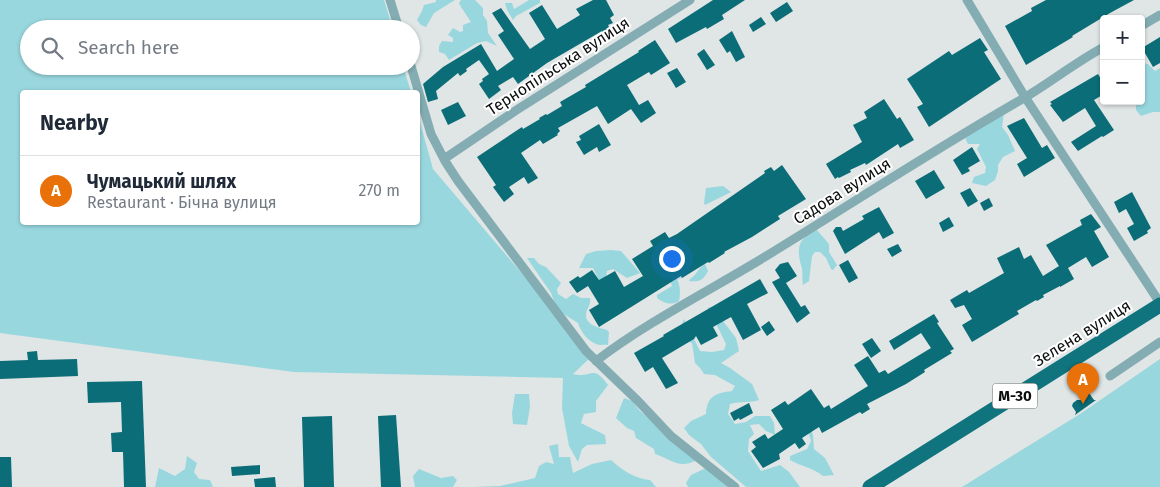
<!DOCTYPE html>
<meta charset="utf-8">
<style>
body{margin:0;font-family:"Fira Sans",sans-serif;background:#f6f6f7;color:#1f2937}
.controls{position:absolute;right:15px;top:15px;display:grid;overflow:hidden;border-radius:5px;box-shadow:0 1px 4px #0004}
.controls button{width:45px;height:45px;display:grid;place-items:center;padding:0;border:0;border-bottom:1px solid #e0e1e3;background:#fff;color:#1f2937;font:25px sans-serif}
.you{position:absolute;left:671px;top:258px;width:18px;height:18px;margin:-12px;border:4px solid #fff;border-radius:50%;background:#1a73e8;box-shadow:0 0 0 8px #1a73e833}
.badge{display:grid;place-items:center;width:32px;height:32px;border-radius:50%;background:#1a73e8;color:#fff;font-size:16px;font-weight:700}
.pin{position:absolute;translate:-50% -41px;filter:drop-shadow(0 1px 2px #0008)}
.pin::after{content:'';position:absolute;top:26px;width:18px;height:15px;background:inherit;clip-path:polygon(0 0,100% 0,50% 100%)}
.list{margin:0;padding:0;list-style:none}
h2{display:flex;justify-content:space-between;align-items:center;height:65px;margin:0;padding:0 20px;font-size:21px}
h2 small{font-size:16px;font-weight:400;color:#747a83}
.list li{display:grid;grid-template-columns:32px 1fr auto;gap:15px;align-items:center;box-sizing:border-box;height:70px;padding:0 20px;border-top:1px solid #e0e1e3}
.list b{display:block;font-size:19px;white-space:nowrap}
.list p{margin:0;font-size:16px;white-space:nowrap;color:#747a83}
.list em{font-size:16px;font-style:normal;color:#747a83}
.icon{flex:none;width:28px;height:28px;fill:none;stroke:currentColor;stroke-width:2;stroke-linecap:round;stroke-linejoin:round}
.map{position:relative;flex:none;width:1160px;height:487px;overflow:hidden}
.search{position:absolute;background:#fff;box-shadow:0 1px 4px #0004;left:20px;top:20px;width:400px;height:55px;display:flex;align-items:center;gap:12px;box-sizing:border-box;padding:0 18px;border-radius:28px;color:#747a83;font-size:19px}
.panel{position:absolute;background:#fff;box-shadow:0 1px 4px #0004;left:20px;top:90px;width:400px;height:135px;border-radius:5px}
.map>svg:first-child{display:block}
</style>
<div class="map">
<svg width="1160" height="487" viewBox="0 0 1160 487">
<rect width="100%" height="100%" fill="#e0e5e5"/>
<path fill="#99d7df" d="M0 0H384L393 29H29V66H403L411 92H22V222H418V115L433 169 592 356 573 374C592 379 592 363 608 385L596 401V412L584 414 581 423 605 435 606 444 587 445 582 449 578 462 569 446 562 408 563 378 294 372 0 333Z
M436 0H455L434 13 426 27 421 25 417 20 422 11 424 5 436 2Z
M461 0H475L483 8V15L487 21 488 33 497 46 486 41 477 43 449 60 445 54 439 52V46L442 41 453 42V38L448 35 453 28 460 32 463 31V25L471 22 461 7 459 3Z
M529 0H540V3L516 16 513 20 507 10 505 3H512L514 9Z
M1141 63 1148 64 1155 71 1160 68V112H1153L1141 116 1136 110V101H1141Z
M1004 113 1002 127 1008 135 1015 151 1003 157 998 165V171L995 180 986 186 972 183 974 177 985 173 986 167 977 149 980 144H968L965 138Z
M723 186 731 192 705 205 704 203 706 188Z
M817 230 829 244V252L837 265 833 270 831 269 826 258 820 252H815L812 256 809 281 803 285C802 279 803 269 801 265 796 247 799 237 817 230Z
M611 250 621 251 640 273 627 278 613 269 607 271 606 278 600 282 593 268H579L586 254 596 251Z
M527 258H534L539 264 546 267 561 283 557 289 558 294 566 299 573 294 581 298H590C591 306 587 307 586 314 585 325 599 328 607 330L609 332 608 345C604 344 600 346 596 344 588 341 580 331 578 323L562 313 555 304 551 293Z
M705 264 708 271C703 281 699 282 689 281L690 279C697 275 698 268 705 264Z
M675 275C680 283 681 292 679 301 671 306 664 303 657 298V295L672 286 670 280Z
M708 307 713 308 736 338 739 351 721 363 730 368 752 384 759 400C750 403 741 401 730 404L728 414 735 424 746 422 755 416H770L774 423 775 435 766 431 759 424 750 425 754 434 749 439 748 451 761 471 780 465 789 472 800 487H746L711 457 701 444 689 435 684 428 691 421 706 414C707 396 716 393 732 391L735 386 715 375 704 374 700 368 695 363 692 343 685 340 681 327 684 319 700 351 712 352 724 350 726 344Z
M1160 359V487H962L1080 414Z
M515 394H529L530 407 527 425 513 424 512 413Z
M624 398 632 401 640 411 692 452 695 461C679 469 670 459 655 454L654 449 636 438 634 431 627 428 616 418Z
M808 420 813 435 814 449 825 458 834 475 823 476C812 467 802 467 790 460V456L807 449 811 441 807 429Z
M558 444 559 457H570L573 473 592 464 611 460C622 470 635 479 650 480L656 487H473L500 486 535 478 539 466 546 462 554 464 549 446Z
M187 456 197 463 194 472 199 479 210 480 213 487H155L159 468 175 476 185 469Z
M706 468 731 487H688L686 483 691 475Z
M419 469 441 478 453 476 457 480 453 487H415L413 476Z"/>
<path fill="#0b6d77" d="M593 0H606L614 15 610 18 613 23 608 25 614 36 607 40 602 31 547 63 518 84 513 77 498 86 501 90 489 99 479 84 483 81 482 79 489 74 479 60 466 69 467 71 460 76 458 73 436 91 438 99 428 102 423 84 443 67 481 44 497 71 514 59 498 35 504 31 492 13 501 8 530 49 545 39 529 13 542 5 557 29 580 15 576 9Z
M713 0H745L722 15 724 19 707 29 706 27 676 43 668 29Z
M1046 0H1134L1110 13 1072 36 1073 37 1026 65 1005 26 1032 11 1031 8Z
M787 2 793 11 776 22 770 13Z
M761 17 766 24 753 32 749 25Z
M732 31 745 57 736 62 730 51 727 53 719 40Z
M1160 37V63L1153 67 1142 48Z
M980 38 988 50 984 52 1001 79 929 127 917 107 923 104 907 79 949 51 952 55Z
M655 40 670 63 651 75 649 72 627 85 639 105 648 100 656 113 641 123 631 109 608 124 597 106 558 128 560 131 557 134 558 135 543 144 540 140 521 153 538 178 528 184 524 177 509 187 514 194 504 202 493 187 496 185 477 157 522 127 523 129 540 119 539 118 546 114 547 115 562 106 560 102 586 87 585 85 639 52 638 51Z
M704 49 715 65 707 70 697 54Z
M677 68 686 82 676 88 667 73Z
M1098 74 1104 84V94L1094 100 1114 130 1103 137 1102 136 1078 151 1071 142 1096 126 1085 108 1063 122 1050 105 1052 104 1050 102Z
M884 99 897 119 900 117 914 140 900 148 898 144 866 165 865 163 850 170 851 172 839 178 838 177 835 179 826 164 862 142 853 125 867 118 864 112Z
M458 102 466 116 448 125 441 110Z
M1024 118 1042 148 1047 145 1055 158 1024 177 1017 164 1027 158 1007 126Z
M599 124 611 145 599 152 597 147 584 155 576 142 581 140 579 136Z
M972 147 980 161 968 168 970 171 962 175 953 160Z
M782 165 806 199 778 216 780 219 752 237 724 252 725 253 709 263 708 262 682 278 681 276 599 327 589 310 599 304 588 286 577 293 569 282 578 276 580 278 592 270 599 280 615 271 624 287 643 276 632 259 653 246 650 241 665 232 669 238 677 234 765 173 764 171 771 167 774 171Z
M934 170 945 188 926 199 915 181Z
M970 188 978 201 968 207 960 193Z
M1132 192 1151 228 1147 231 1148 233 1134 241 1127 228 1134 224 1126 209 1119 213 1114 202Z
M989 198 993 206 984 211 980 203Z
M879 207 894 233 883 239 879 232 845 254 833 231 836 227H841L843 231 864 219 862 216Z
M1091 214 1101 227 1094 231 1109 257 1092 267 1086 257 1068 268 1074 279 1060 287V286L1043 295 1044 297 1037 301 1036 300 1017 311 1019 314 972 342 962 325 972 319 964 305 955 308 950 300 967 290 969 293 1004 273 997 258 1019 247 1024 259 1031 255 1043 276 1059 266 1046 245 1082 225 1080 220Z
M949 217 954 226 943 232 939 223Z
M898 244 902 251 892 257 887 249Z
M848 260 858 278 849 283 839 265Z
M788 262 797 276 786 283 801 307 805 305 810 313 797 323 772 282 780 278 775 270 780 264Z
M760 279 768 293 747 304 761 330 743 340 731 317 713 327 718 336 701 345 696 336 694 339 662 358 678 383 666 389 653 367 645 372 634 353 664 336 663 335Z
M934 314 939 322 937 323 954 349 950 351 952 353 924 370 925 372 906 384 867 404 870 409 862 414 860 412 822 433 819 427 802 438 806 444 799 449 795 443 779 454 780 459 763 468 751 451 756 447 752 442 765 434 768 439 783 429 771 410 785 401 788 405 811 389 824 408 829 405 831 409 868 386 854 365 868 356 879 373 885 370 888 374 931 348 921 333 894 350 889 341Z
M769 321 775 330 767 336 761 327Z
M872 338 881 351 871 358 862 344Z
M37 351 38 360 77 359 78 376 0 379V361L28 360 27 352Z
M142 381 146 487H124L123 452H112L111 433 122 432 121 402 88 403 87 382Z
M1089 393 1094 400H1096L1075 415 1076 412 1072 406 1073 403 1077 400H1081L1084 395Z
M749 403 753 413 740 420 739 418 734 421 730 413Z
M396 415 401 487H381L378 416Z
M332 416 334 487H304L302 417Z
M0 457H11L12 487H0Z
M260 465V474L232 476 231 467Z
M275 477 276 487H255L254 479Z"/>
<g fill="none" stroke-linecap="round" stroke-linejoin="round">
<path stroke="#83adb3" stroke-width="9" d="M390 0 399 29
M967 0 1025 97 1160 303
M1141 26 1160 15
M411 66 431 134 445 161 458 181 586 351 638 401 671 436 735 487
M444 159 515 111 690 0
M596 361C651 319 717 287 776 250 859 199 940 146 1024 98 1051 82 1076 62 1104 47
M1110 376 1160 342"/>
<path stroke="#0f747e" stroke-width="15" d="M870 487 1160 305"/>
</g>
<g text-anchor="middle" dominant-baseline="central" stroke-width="4" stroke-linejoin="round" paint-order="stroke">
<rect fill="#fff" stroke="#555656" stroke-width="1" x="992.5" y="383.5" width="45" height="25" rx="4"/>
<g font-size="15" font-weight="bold" fill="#0c0e0e">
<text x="1015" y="396">М-30</text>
</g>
<g font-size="16" fill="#0c0e0e" stroke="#fff">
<text transform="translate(558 66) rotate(-33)">Тернопільська вулиця</text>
<text transform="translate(842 191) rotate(-32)">Садова вулиця</text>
<text transform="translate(1082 333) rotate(-32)">Зелена вулиця</text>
</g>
</g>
</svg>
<div class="controls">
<button>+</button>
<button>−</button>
</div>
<div class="you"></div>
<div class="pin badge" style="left:1083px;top:404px;background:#e8710a">A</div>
<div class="search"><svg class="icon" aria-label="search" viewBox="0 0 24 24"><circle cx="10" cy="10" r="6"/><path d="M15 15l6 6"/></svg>Search here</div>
<section class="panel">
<h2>Nearby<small></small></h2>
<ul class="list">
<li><span class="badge" style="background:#e8710a">A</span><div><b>Чумацький шлях</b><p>Restaurant · Бічна вулиця</p></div><em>270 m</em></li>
</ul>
</section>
</div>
